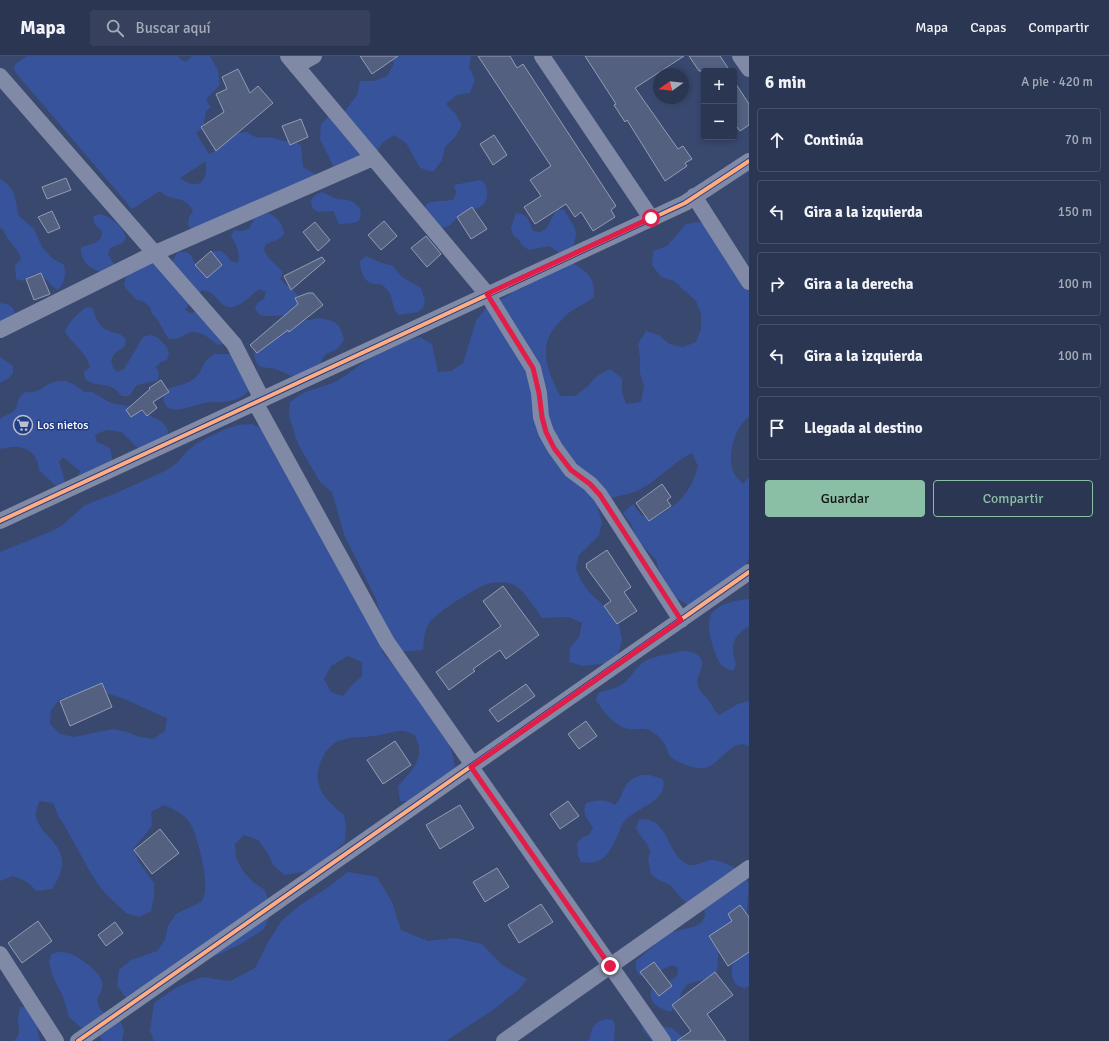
<!DOCTYPE html>
<html lang="es">
<meta charset="utf-8">
<style>
body{margin:0;font-family:Signika,sans-serif;background:#37415d;color:#f1f3f6}
.controls{position:absolute;right:12px;top:12px;display:grid;overflow:hidden;border-radius:4px;box-shadow:0 2px 6px #0003}
.controls button{width:36px;height:36px;display:grid;place-items:center;padding:0;border:0;border-bottom:1px solid #47506a;background:#2b3653;color:#f1f3f6;font:20px sans-serif}
.compass{position:absolute;left:653px;top:12px;width:36px;height:36px;border-radius:50%;background:#2b3653;box-shadow:0 2px 6px #0003;rotate:255deg}
.stop{position:absolute;width:12px;height:12px;margin:-9px;border:3px solid #e11d48;border-radius:50%;background:#fff}
.stop.end{background:#e11d48;border-color:#fff;box-shadow:0 1px 4px #0008}
.list{margin:0;padding:0;list-style:none}
h2{display:flex;justify-content:space-between;align-items:center;height:52px;margin:0;padding:0 16px;font-size:17px}
h2 small{font-size:13px;font-weight:400;color:#a6abb8}
.list li{display:grid;grid-template-columns:26px 1fr auto;gap:12px;align-items:center;box-sizing:border-box;height:64px;margin:0 8px 8px;padding:0 8px;border:1px solid #47506a;border-radius:4px}
.list b{display:block;font-size:15px;white-space:nowrap}
.list em{font-size:13px;font-style:normal;color:#a6abb8}
.actions{display:flex;gap:8px;padding:12px 16px}
.actions a{flex:1;padding:9px 0;border:1px solid #8abfa5;border-radius:4px;text-align:center;font-size:14px;color:#8abfa5}
.actions .main{background:#8abfa5;color:#111}
.icon{flex:none;width:22px;height:22px;fill:none;stroke:currentColor;stroke-width:2;stroke-linecap:round;stroke-linejoin:round}
.map{position:relative;flex:none;width:749px;height:985px;overflow:hidden}
header{display:flex;align-items:center;gap:24px;box-sizing:border-box;height:56px;padding:0 20px;background:#2b3653;border-bottom:1px solid #47506a}
header strong{font-size:19px}
nav{display:flex;gap:22px;margin-inline-start:auto;font-size:14px}
.search{width:280px;height:36px;background:#37415d;display:flex;align-items:center;gap:10px;box-sizing:border-box;padding:0 14px;border-radius:4px;color:#a6abb8;font-size:15px}
main{display:flex}
aside{flex:1;background:#2b3653}
.map>svg:first-child{display:block}
</style>
<header>
<strong>Mapa</strong>
<div class="search"><svg class="icon" aria-label="search" viewBox="0 0 24 24"><circle cx="10" cy="10" r="6"/><path d="M15 15l6 6"/></svg>Buscar aquí</div>
<nav><a>Mapa</a><a>Capas</a><a>Compartir</a></nav>
</header>
<main>
<div class="map">
<svg width="749" height="985" viewBox="0 0 749 985">
<rect width="100%" height="100%" fill="#39486f"/>
<path fill="#37539b" fill-rule="evenodd" d="M27 0H178L180 3 186 6 192 0H210L218 15 220 28C216 34 210 38 206 44L211 51 206 55 203 72 196 77 209 98C212 97 215 95 218 94 231 85 228 77 247 76 259 85 262 80 274 82 276 82 278 84 280 84 289 87 291 82 301 90L303 111 315 118 319 123 286 131 280 134 277 140 192 174 188 169 189 161 193 155C185 138 169 146 160 135L132 153 16 17 14 13 15 8ZM206 105C206 110 207 119 203 124 197 132 186 127 180 122Z
M391 0H471L469 12 475 24 470 37 457 39 446 48 455 57 462 69 455 81 445 91 442 104 433 116 420 112 406 87 394 79 382 87 375 99 370 111 357 118 344 120 333 110 320 83 321 68 331 58 345 55 357 39 360 25H374L387 20 394 8Z
M0 123C15 130 16 144 18 159L34 173 42 191 52 202 64 209C66 218 65 227 58 234L52 230 42 219 35 218 22 225 16 223 15 209 21 203C17 189 8 188 3 173L0 172Z
M480 124C485 127 487 130 487 137 487 156 471 151 460 159 450 167 454 172 437 171L425 155 426 148C438 143 443 147 454 143L456 136 454 129Z
M322 136C327 138 332 141 337 143 341 144 346 143 350 145 360 149 363 155 359 165L353 167 339 168 333 155 318 156 312 152 311 144 316 139Z
M557 153 564 154 575 172 576 179 573 192 561 198 549 190 529 194 523 190 518 183 513 179 511 172 516 157C529 158 528 164 533 175L540 176 546 173Z
M262 155C275 158 283 166 284 178L279 183 266 188 264 194C268 204 277 208 283 217L280 223 301 242 305 247 288 259 267 260 260 259 255 253 257 247 264 243 266 236 259 233C248 242 233 260 220 246 213 239 212 235 202 234 197 243 190 244 185 254L191 257 198 255 226 287 219 289C211 285 204 276 194 276 183 276 181 286 168 282L157 263 152 258 150 251 144 246 137 244 127 234 124 228 126 221 150 203 170 210 177 197C191 193 191 201 197 211L211 202 214 195H222L231 205 238 207C240 197 237 190 231 180L234 174 241 175 249 173 256 160Z
M100 158C111 161 122 169 126 181L123 187 110 192 108 198 115 210 108 219C93 212 81 211 81 191L95 187 101 182 102 175 94 167 93 160Z
M700 166 721 184 739 220 749 236V360C735 372 727 397 733 415 735 420 739 424 743 428L749 421V503L743 513 702 546 688 549 676 542 660 517 656 504 636 482 631 468 623 457 633 448 641 459 654 462C678 449 691 437 698 410L692 397 680 404 648 429 635 436 608 443 598 453 602 466 599 479 579 499 576 512 581 525 589 536 600 546 619 569 622 583 619 596 610 607 583 610 569 606 570 592 579 581 582 567 569 561 542 562C536 553 523 533 514 529 507 525 495 526 487 528 475 532 436 557 429 567 424 575 424 585 423 594L396 596 388 584 376 543 344 478 332 436 320 426 298 388 289 360 290 346 305 336 333 327 345 320 368 303 407 285 420 281 432 288 438 316 451 315 463 307 476 265 485 253 510 238 521 228 573 207C590 218 594 221 594 241 587 247 578 250 570 256 565 260 560 266 555 271 537 294 549 317 560 340H575L587 331 597 320 610 313 622 322V336L626 348 641 346 644 330 640 317V302L638 288 646 275 659 279 669 288 683 291 696 286 701 273V258L696 245 674 225 661 221 652 209 653 195 667 190 686 168Z
M366 200 379 206 393 210 402 221 421 232 425 245 423 252 418 256 398 259C389 247 396 239 381 228 365 230 361 219 360 205Z
M0 247C9 248 13 250 16 259L0 270Z
M86 251 93 252C94 261 100 272 109 275 117 278 119 276 126 283L125 290 114 298 111 304 113 311 117 316 124 313 143 281 150 279 157 281 167 291 169 297 167 304 161 306 156 311 159 317 158 324 137 329 129 340H122C107 322 99 334 85 323L84 316 90 311C86 296 73 289 65 276 69 264 77 259 86 251Z
M319 262C336 265 340 267 344 283 337 299 328 293 323 302 321 305 320 310 318 314L291 320C287 318 281 315 276 313 262 310 256 315 254 296L259 291 284 278 287 274 299 266Z
M214 298H231L251 332C245 341 232 346 221 346 217 347 213 345 209 346 193 348 159 367 164 335 174 329 186 330 195 322 205 313 200 307 214 298Z
M0 301 13 310V317L9 322 0 327Z
M59 325H66L73 328 85 336H92L111 347 132 351 159 364 165 369 168 375 167 389 142 396 122 376 108 374 101 376 95 379 97 386 110 392 113 406 77 422 80 415 63 401 59 406 65 425 62 431 55 429 39 414C38 401 32 393 18 391 13 390 7 392 2 393L0 392V363C4 359 10 359 14 355 20 348 15 343 25 336 42 338 44 327 59 325Z
M252 368 266 375 379 583 383 597 401 618 407 630 418 640 449 684 455 711 453 726 415 745H400L398 730C407 720 421 707 419 692 419 688 416 683 415 679 411 678 405 674 401 675 394 675 382 679 374 680 361 682 344 680 333 688 329 691 324 698 322 703 310 728 325 744 344 759L346 772 345 786 313 814 285 819 274 810 267 796 258 784 244 779 235 788 236 802 243 815 253 826 265 834 269 847 270 860 264 873 241 888 188 913 139 940 125 941 117 929 119 914 131 904 157 895 165 884 168 870 176 858 201 846C203 843 205 838 205 834 207 819 197 776 188 764 182 757 173 753 164 749L151 756 152 770 134 792 138 805 154 827V841L151 855 139 861 126 857 106 838 97 827 89 814 67 774 59 761 53 747 39 745C38 750 35 756 36 760 38 769 43 775 49 781 67 800 65 813 52 833L37 835 27 826 13 820 0 825V496L52 475 64 468 85 449 114 438 165 415 177 407 187 395 199 386 225 373 238 369ZM348 600 362 606V620L352 629 343 640 331 636 324 623 331 610ZM101 636C126 641 144 653 167 662L165 675 153 683 140 681 127 676 113 673 74 681 60 678 50 668 51 654 60 643Z
M749 543V570C731 581 731 590 736 609L733 615C728 613 724 612 720 607 714 598 704 566 712 557 720 547 737 544 749 543Z
M681 595C693 595 706 599 701 614 699 620 696 622 698 629 699 636 706 640 710 646 714 652 713 654 719 659L738 648 749 645V690C731 681 719 710 705 712 697 714 677 707 671 701 667 697 667 691 664 687 661 682 656 678 651 675 644 671 637 674 630 673 616 672 603 655 596 644L598 637C606 634 616 633 624 627 632 621 635 611 645 605 656 599 669 599 681 595Z
M642 719H649L663 723C669 746 635 751 624 766 622 768 621 771 620 774 611 792 606 811 581 806L578 800 577 786 583 781 589 779 593 772C587 762 582 759 586 747 597 744 605 743 615 749 626 737 621 725 642 719Z
M646 763C670 768 667 798 687 808 695 812 703 805 710 804 719 803 737 812 743 818 749 824 749 831 748 840 747 846 748 855 745 861 740 872 726 880 720 891 716 899 720 911 715 918 707 928 693 922 685 931 679 939 679 950 670 956 657 951 647 947 652 932L665 928 677 920 678 912 672 909C660 913 653 922 639 919L636 913V905L668 877 696 870 702 866 705 860 704 853 684 845 670 829 657 823 651 818 648 803 650 796 648 789 639 778 636 771 639 764Z
M348 816 377 821 392 846 401 874 428 885 455 882 482 888 502 909 527 923 519 933 497 951 446 985H154L150 975 154 947 177 931 202 921 230 925 255 912 267 888 282 864 303 847 327 832Z
M749 895V930L744 932C742 931 740 931 738 930 730 924 730 908 737 902 740 899 745 897 749 895Z
M59 896C62 896 65 896 68 897 77 899 97 914 101 923 104 930 101 937 97 943 99 959 109 959 121 967L124 974 122 985H102L100 980 94 976 80 971 69 961 63 941 53 921 49 907 51 898Z
M20 951H27L35 962 40 985H14C21 978 19 974 18 966 18 961 19 956 20 951Z
M606 963 613 964 615 970 614 985H586L590 983C592 971 593 967 606 963Z
M641 966 658 967 665 971 672 972 687 985H652L643 974Z"/>
<path fill="#546080" stroke="#939cb3" d="M360 0H398L372 18Z
M478 0H510L517 12 523 8 616 150 611 154 615 161 593 175 581 156 575 161 566 148 535 168 524 151 541 140 530 124 551 110Z
M585 0H684L635 32 678 93 683 90 692 103 685 107 687 110 665 125 627 64 625 66 614 49 616 48Z
M689 0H720L730 15H699Z
M238 13 250 37 258 30 273 47 216 95 201 71 224 56 216 38 227 33 222 21Z
M734 25 749 48V69L740 75 734 67Z
M301 63 308 81 290 89 282 70Z
M494 79 507 99 493 109 480 88Z
M66 122 71 134 47 143 42 131Z
M472 151 487 173 471 183 457 161Z
M52 155 60 172 48 177 38 161Z
M384 165 397 180 381 194 368 179Z
M315 166 330 184 318 195 303 176Z
M426 180 441 198 427 211 411 192Z
M211 195 222 209 207 222 195 209Z
M322 201 325 205 291 234 284 220Z
M41 217 50 238 34 244 26 223Z
M308 237H313L323 249 289 276 288 274 257 297 250 289 298 248 295 242Z
M161 324 169 336 153 346 157 352 147 360 142 354 131 361 126 354 150 333 149 332Z
M662 428 671 441 667 444 671 450 649 465 636 447Z
M607 494 631 531 624 536 637 555 617 568 604 550 611 545 586 511 587 510 586 508Z
M503 530 539 579 506 603 500 594 473 613 475 615 449 634 436 616 501 570 483 545Z
M102 627 112 651 70 670 60 645Z
M526 628 535 640 498 666 489 654Z
M586 665 597 680 579 693 568 678Z
M395 685 411 709 383 728 367 704Z
M568 745 579 760 560 773 550 758Z
M460 749 474 772 440 793 426 769Z
M160 773 179 797 152 818 134 794Z
M497 812 509 831 485 846 473 826Z
M541 848 553 866 519 887 508 869Z
M740 849 749 861V896L728 910 709 880 732 865 728 858Z
M38 865 52 885 22 907 8 887Z
M115 866 123 877 106 890 98 879Z
M654 906 672 930 659 940 640 916Z
M715 916 733 939 707 958 726 985H677L691 975 672 949Z"/>
<g fill="none" stroke-linecap="round" stroke-linejoin="round">
<path stroke="#8089a5" stroke-width="16" d="M288 0 487 238 533 312 539 337 541 361 546 376 555 392 571 414 590 428 600 439 681 564
M542 0 651 162
M740 0 749 13
M296 10 314 0
M0 20 234 288 262 343
M694 140 749 226
M0 274 155 197 373 102
M255 346 387 586 473 709
M0 465 685 147 749 105
M471 711 663 985
M0 898 56 985
M78 985 749 516
M504 985 749 812"/>
<defs>
<path id="cycleway" d="M0 465 685 147 749 105
M78 985 749 516"/>
</defs>
<use href="#cycleway" stroke="#233d85" stroke-width="6"/>
<use href="#cycleway" stroke="#ffac80" stroke-width="4"/>
</g>
<g fill="none" stroke-linecap="round" stroke-linejoin="round">
<path stroke="#e11d48" stroke-width="5" d="M610 910 471 711 681 564 600 439 590 428 571 414 554 392 546 376 542 361 539 337 533 312 487 238 651 162"/>
</g>
<defs>
<symbol id="supermarket-ring" viewBox="-11 -11 22 22"><circle r="9.5" fill="#233d85" stroke="#babfcd" stroke-width="1.5"/><path d="M-6-5.5h2.5l.6 2H6L4.5 2H-2.5L-4.4-4H-6ZM-1.5 3.2a1.3 1.3 0 1 0 .1 0ZM3 3.2a1.3 1.3 0 1 0 .1 0Z" fill="#babfcd"/></symbol>
</defs>
<g fill-rule="evenodd">
<use href="#supermarket-ring" x="12" y="358" width="22" height="22"/>
</g>
<g text-anchor="middle" dominant-baseline="central" stroke-width="3" stroke-linejoin="round" paint-order="stroke">
<g font-size="12" fill="#fff" stroke="#233d85" text-anchor="start">
<text x="37" y="369">Los nietos</text>
</g>
</g>
</svg>
<div class="controls">
<button>+</button>
<button>−</button>
</div>
<svg class="compass" viewBox="-18 -18 36 36"><path d="M0-13l5 13h-10z" fill="#e53935"/><path d="M0 13l5-13h-10z" fill="#a6abb8"/></svg>
<div class="stop" style="left:651px;top:162px"></div>
<div class="stop end" style="left:610px;top:910px"></div>
</div>
<aside>
<h2>6 min<small>A pie · 420 m</small></h2>
<ul class="list">
<li><svg class="icon" aria-label="ahead" viewBox="0 0 24 24"><path d="M12 20V5M6 11l6-6 6 6"/></svg><div><b>Continúa</b></div><em>70 m</em></li>
<li><svg class="icon" aria-label="left" viewBox="0 0 24 24"><path d="M17 20v-9H6M10 6l-5 5 5 5"/></svg><div><b>Gira a la izquierda</b></div><em>150 m</em></li>
<li><svg class="icon" aria-label="right" viewBox="0 0 24 24"><path d="M7 20v-9h11M14 6l5 5-5 5"/></svg><div><b>Gira a la derecha</b></div><em>100 m</em></li>
<li><svg class="icon" aria-label="left" viewBox="0 0 24 24"><path d="M17 20v-9H6M10 6l-5 5 5 5"/></svg><div><b>Gira a la izquierda</b></div><em>100 m</em></li>
<li><svg class="icon" aria-label="arrive" viewBox="0 0 24 24"><path d="M6 21V4h12l-3 4 3 4H6"/></svg><div><b>Llegada al destino</b></div></li>
</ul>
<div class="actions"><a class="main">Guardar</a><a>Compartir</a></div>
</aside>
</main>
